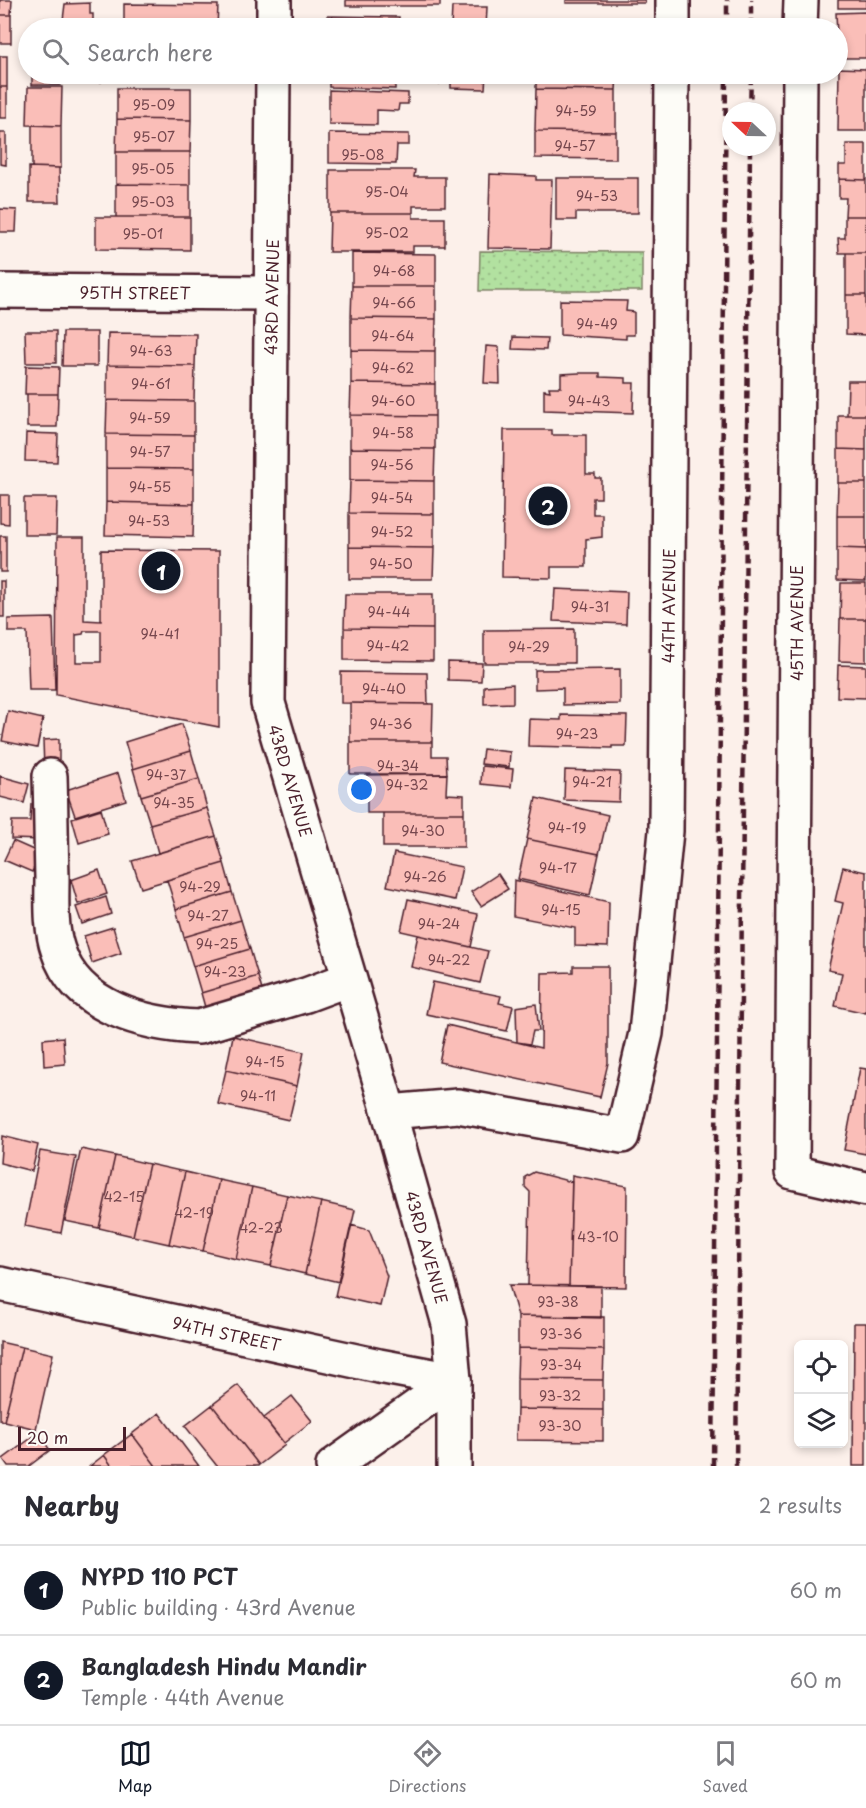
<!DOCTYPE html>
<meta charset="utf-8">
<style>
body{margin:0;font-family:"Playpen Sans",sans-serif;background:#f7f7f7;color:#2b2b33}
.controls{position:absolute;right:18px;bottom:18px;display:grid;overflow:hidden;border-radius:9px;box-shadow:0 3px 9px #0003}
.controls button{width:54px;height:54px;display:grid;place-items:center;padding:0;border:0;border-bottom:2px solid #e1e1e2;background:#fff;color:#2b2b33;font:30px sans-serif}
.compass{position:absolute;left:722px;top:102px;width:54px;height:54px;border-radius:50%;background:#fff;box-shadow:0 3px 9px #0003;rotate:292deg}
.scale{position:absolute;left:18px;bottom:15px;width:108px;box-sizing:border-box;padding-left:6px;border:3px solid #4a1f2b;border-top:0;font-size:16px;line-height:21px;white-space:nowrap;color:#4a1f2b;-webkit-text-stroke:4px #fdfcf7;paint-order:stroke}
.you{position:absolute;left:362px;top:790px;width:21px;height:21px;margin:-15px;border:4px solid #fff;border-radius:50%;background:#1a73e8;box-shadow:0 0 0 9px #1a73e833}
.badge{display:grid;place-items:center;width:39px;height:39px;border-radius:50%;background:#111827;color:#fff;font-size:20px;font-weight:700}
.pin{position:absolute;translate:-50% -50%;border:3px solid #fff;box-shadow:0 2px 6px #0006}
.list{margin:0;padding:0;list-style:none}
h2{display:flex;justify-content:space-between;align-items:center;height:78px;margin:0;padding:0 24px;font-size:26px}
h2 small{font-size:20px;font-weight:400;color:#7c7c81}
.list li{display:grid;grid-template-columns:39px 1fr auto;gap:18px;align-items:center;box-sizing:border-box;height:90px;padding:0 24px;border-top:2px solid #e1e1e2}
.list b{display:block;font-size:22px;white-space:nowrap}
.list p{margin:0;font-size:20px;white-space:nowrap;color:#7c7c81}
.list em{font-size:20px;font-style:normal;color:#7c7c81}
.icon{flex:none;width:33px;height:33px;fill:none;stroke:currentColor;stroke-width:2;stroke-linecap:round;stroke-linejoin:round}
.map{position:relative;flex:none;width:866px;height:1466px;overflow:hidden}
.search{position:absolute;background:#fff;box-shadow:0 3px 9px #0003;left:18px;right:18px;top:18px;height:66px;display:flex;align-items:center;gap:15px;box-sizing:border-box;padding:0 21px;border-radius:33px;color:#7c7c81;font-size:22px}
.sheet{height:258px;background:#fff}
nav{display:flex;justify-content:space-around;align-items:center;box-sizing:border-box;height:84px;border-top:2px solid #e1e1e2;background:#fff;font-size:16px;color:#7c7c81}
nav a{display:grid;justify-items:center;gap:3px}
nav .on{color:#111827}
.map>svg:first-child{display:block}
</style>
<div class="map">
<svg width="866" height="1466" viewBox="0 0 866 1466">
<defs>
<pattern id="grass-dots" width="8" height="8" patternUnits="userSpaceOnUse" patternTransform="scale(1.5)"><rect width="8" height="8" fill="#b2e1a0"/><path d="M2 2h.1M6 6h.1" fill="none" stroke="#9bc18a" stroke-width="1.8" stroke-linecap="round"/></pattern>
</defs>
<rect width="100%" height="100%" fill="#fcf0ea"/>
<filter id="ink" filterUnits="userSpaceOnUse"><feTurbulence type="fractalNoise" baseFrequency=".0167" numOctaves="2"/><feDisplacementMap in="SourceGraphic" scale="12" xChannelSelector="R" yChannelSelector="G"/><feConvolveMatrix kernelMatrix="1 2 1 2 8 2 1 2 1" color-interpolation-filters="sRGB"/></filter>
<g filter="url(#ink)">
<path fill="url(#grass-dots)" stroke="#7e8066" stroke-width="1.5" d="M480 251 642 252V291H479Z"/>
<path fill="#fabeb8" stroke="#4a1f2b" stroke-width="1.5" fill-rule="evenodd" d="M0 0H12L11 15H0Z
M346 0H440V6H346Z
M566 0H645V3H566Z
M838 0H866V8H838Z
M90 3V14H93V28H62L65 4Z
M124 4 218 5 217 28H124Z
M452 7H487L486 28H451Z
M866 12V58H838L836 13Z
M0 15H11V43H0Z
M327 16 399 17V28H327Z
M554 19H638V28H554Z
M0 56H7V87H0Z
M839 68 866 69V131H838Z
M32 74H60V85H32Z
M64 74H101V82L64 83Z
M123 74H218V75H123Z
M329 74H439V84L395 83V89L329 87Z
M451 74H486L485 89 451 88Z
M536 74H617L616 90 536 89Z
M0 87H7V118H0Z
M28 87H62L61 126 27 125Z
M117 88H191V120L117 119Z
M536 89 616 90V132L535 131Z
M329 90 408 93V104H399L398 111 377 110V125L329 124Z
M117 119 191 120 190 152H116Z
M32 125 61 126V168L32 167Z
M535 131 616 132V159L535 158Z
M0 133H6V165L0 164Z
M329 133 409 134V145H397L396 164 329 163Z
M846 144H866V180L839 179V165H846Z
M116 152H190V185L116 184Z
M29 167 59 168 60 202H29Z
M330 170H415L414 177H445V206H413V213H330Z
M490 174 536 176V180H552L550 249 488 248Z
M556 178H638V213H576V220H556Z
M839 179 866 180V216H845L846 198H839Z
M116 184 190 185V217H116Z
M0 209 17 210 16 232H0Z
M330 213H413V218H445V246H413V252H329Z
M845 216H866V253H839L838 238H845Z
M96 217H190V250L96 249Z
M352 253 436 254V286H352Z
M846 253H866V295H846Z
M352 286H436V319L351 318Z
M846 295H866V335L846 334Z
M560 300 627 301 626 311 634 312V335H626V339L560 335Z
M351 318 436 319 435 351 351 350Z
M25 331H56V363H26Z
M63 332H97V366H62Z
M108 333 196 334 195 366 107 365Z
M513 337 547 338 546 350 512 349Z
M486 346 499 347 500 384 484 383Z
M351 350 435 351V384L351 383Z
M107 365 195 366 194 401 107 400Z
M26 366 59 367 58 394H25Z
M579 373H600V377L626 378V383H634L633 413 544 410V390L550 391 549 387H561V374Z
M848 381H866V415H847Z
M351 383 435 384V416L350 415Z
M27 394H58L57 427H27Z
M107 400 194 401V435L106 434Z
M350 415 435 416V449L350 448Z
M838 415H866V450L838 449Z
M504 430H552V435H586V474H595V478H601V498H593V514H602V537L586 539V567H551V578L502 577Z
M26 433 58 434 57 462 25 461Z
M106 434 194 435V469L106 468Z
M350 448 435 449 434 481 350 480Z
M838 449 866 450V483H838Z
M106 468 194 469V504L106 502Z
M350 480 434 481V514L349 513Z
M838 483H866V516H837Z
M0 495H9V524L0 523Z
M24 498H57L56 535H24Z
M106 502 194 504 193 537 105 535Z
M349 513 434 514V548L349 547Z
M837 516H866V549L837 548Z
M0 536H6V572H0Z
M57 537H84V620L101 621V550L219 551V727L56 695ZM84 631H101V662H76V635L83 634Z
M349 547 434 548 433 579H349Z
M837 548 866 549V581L837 580Z
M0 581H4V617H0Z
M841 583H866V619H840Z
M555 589 627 592 626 624 553 621Z
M345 594H433V629L344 628Z
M53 618 55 690H29L27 632H8V619Z
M840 619H866V662L839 661Z
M344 628 433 629V661L344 660Z
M574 629V663H484V630Z
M448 662 482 663 481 681 448 680Z
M838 665 866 666V698L837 697Z
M620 669V704L563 705V688L535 689V670Z
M341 672 427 673 428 704 341 703Z
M513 684V703L484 704V686Z
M350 703 433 704 432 742H350Z
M8 711 43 719 37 748 2 741Z
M561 715 627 716 626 746H612V748L528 746 529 719 561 720Z
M182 724 191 751 133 769 125 742Z
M59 739V768L44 769 43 740Z
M350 742H432V756H446L447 774H350Z
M483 749 510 752 509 767 481 764Z
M191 751 199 779 141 796 133 769Z
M482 766 513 769 511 787 481 784Z
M565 770 620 772 619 802 564 800Z
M118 773 126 800 75 816 66 790Z
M447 774 446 794 464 795V813H367V775Z
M0 776 29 784 24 803 0 797Z
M199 779 207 808 150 824 141 796Z
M536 798 608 815 599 854 527 839Z
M31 804H43L42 840 11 839 12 821H30Z
M207 808 216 836 158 853 150 824Z
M101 809 108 834 79 843 72 818Z
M383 813H464V847H383Z
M216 836 224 863 141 888 132 861Z
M527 839 599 854 590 895 518 879Z
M13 841 40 853 32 872 4 860Z
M394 853 462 867 455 900 387 886Z
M224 863 232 892 176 909 167 880Z
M843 867 866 872V1013L835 1006 842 973 828 970 843 903 835 901Z
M99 870 107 894 78 904 71 880Z
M498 874 508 889 481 906 471 892Z
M514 880 609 902 608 947 575 946V928L513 916Z
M232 892 241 920 184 937 176 909Z
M106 897 111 914 82 924 76 907Z
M408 899 478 914 471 947 401 931Z
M241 920 250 949 193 966 184 937Z
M113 927 121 953 92 963 84 936Z
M418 935 488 951 480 983 411 967Z
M250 949 258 976 201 993 193 966Z
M573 966H608V1063L600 1097 439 1062 447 1025 541 1048 542 973 573 972Z
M258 976 265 1001 208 1018 201 993Z
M433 982 501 996 499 1003 513 1006 507 1031 426 1014Z
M536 1004 539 1031H533L530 1044 517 1042 516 1007Z
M233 1036 304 1052 297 1086 226 1070Z
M63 1037 65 1064 44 1066 43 1039Z
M860 1068 866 1069V1154L844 1150Z
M226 1070 297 1086 289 1120 218 1104Z
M2 1136 38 1145 32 1171 0 1163Z
M81 1149 115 1156 99 1228 65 1221Z
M40 1151 76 1157 61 1233 25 1226Z
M115 1156 149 1164 133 1236 99 1228Z
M149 1164 185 1172 169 1244 133 1236Z
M185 1172 219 1180 203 1251 169 1244Z
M534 1172 572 1182 569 1286 528 1285 530 1192 525 1187V1177Z
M572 1175 627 1186 626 1287 569 1286Z
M219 1180 252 1187 236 1259 203 1251Z
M252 1187 287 1195 271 1266 236 1259Z
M287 1195 321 1202 305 1274 271 1266Z
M321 1202 355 1210 339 1282 305 1274Z
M351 1225 369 1230 387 1276 380 1306 335 1296Z
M509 1285 601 1286V1318L518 1316Z
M518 1316 604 1317V1350L518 1348Z
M854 1323H866V1466H853Z
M0 1342 22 1347 4 1421 0 1420Z
M22 1347 53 1354 36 1429 4 1421Z
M518 1348 604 1350 603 1380 517 1379Z
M517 1379 603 1380V1410L517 1409Z
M238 1385 285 1445 259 1465 212 1405Z
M292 1396 312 1421 284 1443 264 1418Z
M212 1405 259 1465 258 1466H217L185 1426Z
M517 1409 603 1410V1441L516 1440Z
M159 1413 199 1466H156L132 1434Z
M38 1433 50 1450 29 1466H8L3 1459Z
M132 1434 156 1466H112L104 1455Z
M104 1455 112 1466H90Z"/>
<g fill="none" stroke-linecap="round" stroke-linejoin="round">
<defs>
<g id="minor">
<path d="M274 28V0"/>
<path d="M673 28V0"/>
<path d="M800 28 801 0"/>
<path id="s1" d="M273 74 268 703 389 1112 449 1324 454 1380V1466"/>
<path d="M800 74 792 1172 866 1189"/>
<path id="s2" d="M0 291 271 293"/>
<path d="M50 776C51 810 51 843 52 877 52 901 50 927 58 950 76 1008 146 1025 199 1027L306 995 349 979"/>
<path id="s3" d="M389 1112 458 1106 622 1136 646 1033 666 831 672 74"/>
<path id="s4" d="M0 1284 379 1366 454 1380"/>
<path d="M333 1466 454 1380"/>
</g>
</defs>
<use href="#minor" stroke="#4a1f2b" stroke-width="38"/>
<use href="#minor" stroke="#fdfcf7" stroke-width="33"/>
<path stroke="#4a1f2b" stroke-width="4.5" stroke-dasharray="9 4.5" stroke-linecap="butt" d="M727 28V0
M751 28V0
M750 111 751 74
M713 1466 726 74
M736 1466 750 147"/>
</g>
</g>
<g text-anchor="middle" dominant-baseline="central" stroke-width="6" stroke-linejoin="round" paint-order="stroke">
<g font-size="14" fill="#76474e">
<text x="154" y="104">95-09</text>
<text x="576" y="110">94-59</text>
<text x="154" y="136">95-07</text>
<text x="575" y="145">94-57</text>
<text x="363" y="154">95-08</text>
<text x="153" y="168">95-05</text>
<text x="387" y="191">95-04</text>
<text x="597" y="195">94-53</text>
<text x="153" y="201">95-03</text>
<text x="387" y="232">95-02</text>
<text x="143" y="233">95-01</text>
<text x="394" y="270">94-68</text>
<text x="394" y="302">94-66</text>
<text x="597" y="323">94-49</text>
<text x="393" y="335">94-64</text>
<text x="151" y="350">94-63</text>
<text x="393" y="367">94-62</text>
<text x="151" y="383">94-61</text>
<text x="393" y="400">94-60</text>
<text x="589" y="400">94-43</text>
<text x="150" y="417">94-59</text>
<text x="393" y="432">94-58</text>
<text x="150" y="451">94-57</text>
<text x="392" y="464">94-56</text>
<text x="150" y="486">94-55</text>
<text x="392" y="497">94-54</text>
<text x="149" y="520">94-53</text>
<text x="392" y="531">94-52</text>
<text x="391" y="563">94-50</text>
<text x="590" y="606">94-31</text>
<text x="389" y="611">94-44</text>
<text x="160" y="633">94-41</text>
<text x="388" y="645">94-42</text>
<text x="529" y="646">94-29</text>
<text x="384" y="688">94-40</text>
<text x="391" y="723">94-36</text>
<text x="577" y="733">94-23</text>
<text x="398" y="765">94-34</text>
<text x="166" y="774">94-37</text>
<text x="592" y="781">94-21</text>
<text x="407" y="784">94-32</text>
<text x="174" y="802">94-35</text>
<text x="567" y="827">94-19</text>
<text x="423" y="830">94-30</text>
<text x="558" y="867">94-17</text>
<text x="425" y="876">94-26</text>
<text x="200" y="886">94-29</text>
<text x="561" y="909">94-15</text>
<text x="208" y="915">94-27</text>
<text x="439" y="923">94-24</text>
<text x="217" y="943">94-25</text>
<text x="449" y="959">94-22</text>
<text x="225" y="971">94-23</text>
<text x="265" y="1061">94-15</text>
<text x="258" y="1095">94-11</text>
<text x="124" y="1196">42-15</text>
<text x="194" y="1212">42-19</text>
<text x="261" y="1227">42-23</text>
<text x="598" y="1236">43-10</text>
<text x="558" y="1301">93-38</text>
<text x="561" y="1333">93-36</text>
<text x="561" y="1364">93-34</text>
<text x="560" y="1395">93-32</text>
<text x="560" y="1425">93-30</text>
</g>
<g font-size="16" fill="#4a1f2b" stroke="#fdfcf7">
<text stroke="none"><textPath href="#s2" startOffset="135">95TH STREET</textPath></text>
<text transform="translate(271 297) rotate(-89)">43RD AVENUE</text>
<text stroke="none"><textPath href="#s3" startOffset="770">44TH AVENUE</textPath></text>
<text transform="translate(796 623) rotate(-90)">45TH AVENUE</text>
<text stroke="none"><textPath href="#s1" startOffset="710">43RD AVENUE</textPath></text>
<text stroke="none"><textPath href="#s1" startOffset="1196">43RD AVENUE</textPath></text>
<text stroke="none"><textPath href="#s4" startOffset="232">94TH STREET</textPath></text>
</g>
</g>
</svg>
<div class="controls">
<button><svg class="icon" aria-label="locate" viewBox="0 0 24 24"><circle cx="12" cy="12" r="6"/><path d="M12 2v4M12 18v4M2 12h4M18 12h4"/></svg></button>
<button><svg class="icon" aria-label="layers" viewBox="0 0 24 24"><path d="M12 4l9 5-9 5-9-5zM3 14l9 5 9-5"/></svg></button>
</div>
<svg class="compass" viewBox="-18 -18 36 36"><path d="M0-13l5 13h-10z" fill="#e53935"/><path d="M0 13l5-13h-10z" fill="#7c7c81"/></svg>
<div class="scale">20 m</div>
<div class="you"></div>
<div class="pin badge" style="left:161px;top:571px">1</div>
<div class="pin badge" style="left:548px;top:506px">2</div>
<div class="search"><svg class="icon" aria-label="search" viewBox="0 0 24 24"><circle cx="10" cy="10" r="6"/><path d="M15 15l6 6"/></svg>Search here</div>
</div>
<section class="sheet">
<h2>Nearby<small>2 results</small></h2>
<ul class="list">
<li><span class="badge">1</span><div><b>NYPD 110 PCT</b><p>Public building · 43rd Avenue</p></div><em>60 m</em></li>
<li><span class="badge">2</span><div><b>Bangladesh Hindu Mandir</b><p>Temple · 44th Avenue</p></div><em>60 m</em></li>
</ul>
</section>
<nav>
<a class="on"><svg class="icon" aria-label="map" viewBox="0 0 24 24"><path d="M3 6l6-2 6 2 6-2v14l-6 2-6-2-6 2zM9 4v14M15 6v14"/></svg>Map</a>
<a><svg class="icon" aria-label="directions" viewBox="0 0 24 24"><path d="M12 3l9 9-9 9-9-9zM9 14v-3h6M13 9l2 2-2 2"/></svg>Directions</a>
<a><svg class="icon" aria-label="saved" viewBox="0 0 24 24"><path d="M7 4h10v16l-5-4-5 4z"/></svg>Saved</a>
</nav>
